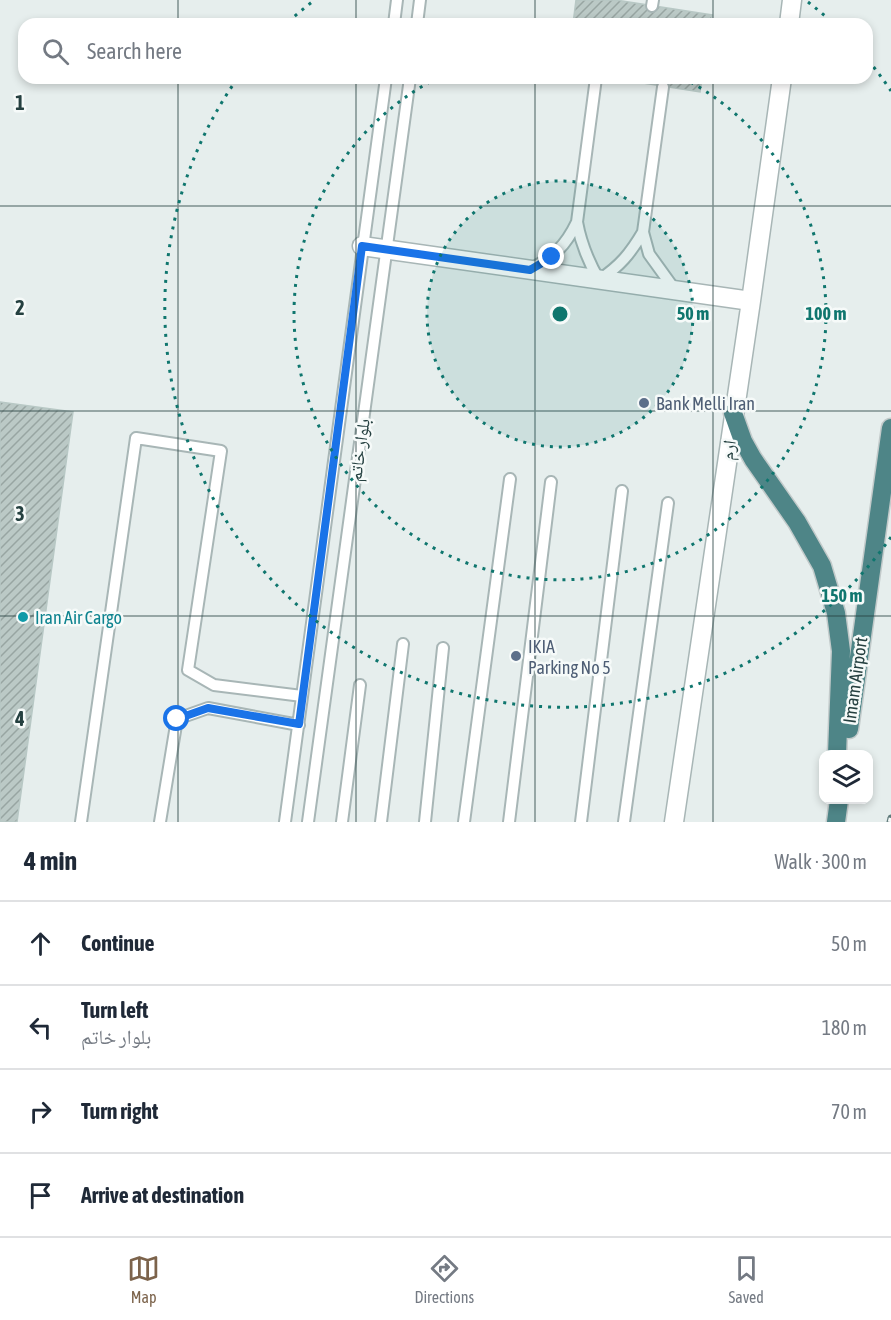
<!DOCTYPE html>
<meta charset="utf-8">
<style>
body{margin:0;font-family:"Asap Condensed","Noto Naskh Arabic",sans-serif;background:#f2f2f3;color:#1f2937}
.controls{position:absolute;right:18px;bottom:18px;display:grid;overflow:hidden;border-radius:12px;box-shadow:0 3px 9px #0003}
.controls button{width:54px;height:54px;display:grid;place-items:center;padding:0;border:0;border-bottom:2px solid #e0e1e3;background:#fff;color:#1f2937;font:30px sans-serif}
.stop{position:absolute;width:18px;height:18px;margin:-14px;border:4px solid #1a73e8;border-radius:50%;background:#fff}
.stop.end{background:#1a73e8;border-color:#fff;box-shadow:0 2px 6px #0008}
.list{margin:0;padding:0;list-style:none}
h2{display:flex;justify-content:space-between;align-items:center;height:78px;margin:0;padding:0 24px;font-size:26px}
h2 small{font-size:20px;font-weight:400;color:#747a83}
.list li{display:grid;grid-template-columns:39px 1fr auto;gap:18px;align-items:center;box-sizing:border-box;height:84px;padding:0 24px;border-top:2px solid #e0e1e3}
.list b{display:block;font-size:22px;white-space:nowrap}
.list p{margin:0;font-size:20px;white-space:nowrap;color:#747a83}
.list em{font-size:20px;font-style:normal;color:#747a83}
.icon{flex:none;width:33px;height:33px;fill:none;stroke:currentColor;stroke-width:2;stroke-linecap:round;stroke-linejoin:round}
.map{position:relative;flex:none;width:891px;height:822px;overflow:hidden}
.search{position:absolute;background:#fff;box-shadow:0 3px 9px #0003;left:18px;right:18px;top:18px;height:66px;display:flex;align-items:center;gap:15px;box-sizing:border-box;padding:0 21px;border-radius:18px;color:#747a83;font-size:22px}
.sheet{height:414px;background:#fff}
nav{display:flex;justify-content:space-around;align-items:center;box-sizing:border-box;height:84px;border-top:2px solid #e0e1e3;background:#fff;font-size:16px;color:#747a83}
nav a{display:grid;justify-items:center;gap:3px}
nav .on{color:#7c634b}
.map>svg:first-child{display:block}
</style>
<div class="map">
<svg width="891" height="822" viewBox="0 0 891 822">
<defs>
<pattern id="building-hatch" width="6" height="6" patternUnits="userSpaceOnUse" patternTransform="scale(1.5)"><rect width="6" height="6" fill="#bbc9c6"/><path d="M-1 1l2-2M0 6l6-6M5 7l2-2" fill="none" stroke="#98a5a2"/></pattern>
</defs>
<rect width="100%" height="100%" fill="#e6eeed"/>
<path fill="url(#building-hatch)" stroke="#b8c8c5" stroke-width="1.5" d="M576 0H616L712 15 711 24H573Z
M611 78H702L700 92Z
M0 402 73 412 17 822H0Z"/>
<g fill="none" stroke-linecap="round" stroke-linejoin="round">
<defs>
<path id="service" d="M652 6 653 0
M394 24 397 0
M417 24 420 0
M577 222 596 78
M643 232 663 87
M531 269C554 256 565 247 577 222 581 244 588 261 599 280 620 266 630 254 643 232L649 254 675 290
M81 822 136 438 221 451 188 670 214 685 302 696
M160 822 177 719 208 708 299 725
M285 822 386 78
M308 822 410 78
M342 822 360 685
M381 822 403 644
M425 822 443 648
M464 822 510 479
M509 822 551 482
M581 822 622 491
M624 822 668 503"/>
<path id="minor" d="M789 24 792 0
M362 246 751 301
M674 822 751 301 782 78"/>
<path id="trunk" d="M733 413 743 441 753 459 797 522 822 566 836 613 841 651 837 754
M849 729 891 428
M836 822 839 800"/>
</defs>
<use href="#service" stroke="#a8b6b6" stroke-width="14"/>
<use href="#minor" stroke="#a8b6b6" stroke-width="21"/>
<use href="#trunk" stroke="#c2caca" stroke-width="21"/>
<use href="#service" stroke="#fff" stroke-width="10"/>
<use href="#minor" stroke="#fff" stroke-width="18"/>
<use href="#trunk" stroke="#4e8587" stroke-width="18"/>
<defs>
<path id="rail" d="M890 822 891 818"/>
</defs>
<use href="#rail" stroke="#607b7b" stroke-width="7"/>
<use href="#rail" stroke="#f6faf9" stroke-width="4.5" stroke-dasharray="14" stroke-linecap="butt"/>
</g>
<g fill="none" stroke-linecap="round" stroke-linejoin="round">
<path stroke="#1a73e8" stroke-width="8" d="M177 719 208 708 299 724 362 246 530 270 552 257"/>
</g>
<path fill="none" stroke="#254040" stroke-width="1.5" stroke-opacity="0.55" d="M178 0V24M356 0V24M535 0V24M713 0V24M178 78V822M356 78V822M535 78V822M713 78V822M0 206H891M0 411H891M0 616H891"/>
<circle cx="560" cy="314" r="133" fill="#0f766e" fill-opacity=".12"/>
<g fill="none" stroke="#0f766e" stroke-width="3" stroke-dasharray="3 6">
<circle cx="560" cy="314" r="133"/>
<path d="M683 78A266 266 0 1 1 437 78"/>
<path d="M891 537A399 399 0 1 1 237 79M288 22A399 399 0 0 1 312 2M808 2A399 399 0 0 1 832 22M868 60A399 399 0 0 1 891 91"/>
</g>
<g fill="#5c6f8a" stroke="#f6faf9" stroke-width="2">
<circle cx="644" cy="403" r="6"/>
<circle cx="516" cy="656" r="6"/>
</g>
<circle fill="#0f9aa8" stroke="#f6faf9" stroke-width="2" cx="23" cy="617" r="6"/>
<g text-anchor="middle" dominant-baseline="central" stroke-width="5" stroke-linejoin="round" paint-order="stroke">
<g font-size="18" fill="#4e5e75" stroke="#f6faf9" text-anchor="start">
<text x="656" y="403">Bank Melli Iran</text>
<text x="528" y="646">IKIA<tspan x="528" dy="21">Parking No 5</tspan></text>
</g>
<g font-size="18" fill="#254040" stroke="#f6faf9">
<text transform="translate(359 450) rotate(-82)">بلوار خاتم</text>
<text transform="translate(728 450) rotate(-82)">ارم</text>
<text transform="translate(855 680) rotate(-82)">Imam Airport</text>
</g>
<g font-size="18" fill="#0d838f" stroke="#f6faf9" text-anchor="start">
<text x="35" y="617">Iran Air Cargo</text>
</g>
</g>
<g font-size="20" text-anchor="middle" font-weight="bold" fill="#254040" stroke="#f6faf9" stroke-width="5" stroke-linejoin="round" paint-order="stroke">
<text x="20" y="110">1</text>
<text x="20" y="315">2</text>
<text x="20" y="521">3</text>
<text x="20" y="726">4</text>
</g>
<circle cx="560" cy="314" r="9" fill="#0f766e" stroke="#f6faf9" stroke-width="3"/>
<g font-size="18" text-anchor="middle" font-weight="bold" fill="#0f766e" stroke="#f6faf9" stroke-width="5" stroke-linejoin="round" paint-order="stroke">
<text x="693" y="320">50 m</text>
<text x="826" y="320">100 m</text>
<text x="842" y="602">150 m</text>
</g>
</svg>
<div class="controls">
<button><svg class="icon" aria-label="layers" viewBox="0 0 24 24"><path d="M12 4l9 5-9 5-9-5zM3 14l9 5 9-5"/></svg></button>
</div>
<div class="stop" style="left:177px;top:719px"></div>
<div class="stop end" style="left:552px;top:257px"></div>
<div class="search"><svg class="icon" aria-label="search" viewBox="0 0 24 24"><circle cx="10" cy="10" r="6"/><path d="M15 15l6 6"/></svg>Search here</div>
</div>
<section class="sheet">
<h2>4 min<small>Walk · 300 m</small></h2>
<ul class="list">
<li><svg class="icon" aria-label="ahead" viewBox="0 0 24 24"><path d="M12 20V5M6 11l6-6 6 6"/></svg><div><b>Continue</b></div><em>50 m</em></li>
<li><svg class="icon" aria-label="left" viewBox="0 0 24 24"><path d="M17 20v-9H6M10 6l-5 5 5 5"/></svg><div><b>Turn left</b><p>بلوار خاتم</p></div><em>180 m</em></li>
<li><svg class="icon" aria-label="right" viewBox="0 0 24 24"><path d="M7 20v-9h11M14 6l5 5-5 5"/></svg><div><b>Turn right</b></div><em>70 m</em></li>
<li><svg class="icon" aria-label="arrive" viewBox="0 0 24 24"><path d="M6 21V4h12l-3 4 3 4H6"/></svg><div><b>Arrive at destination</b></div></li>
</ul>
</section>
<nav>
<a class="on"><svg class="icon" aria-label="map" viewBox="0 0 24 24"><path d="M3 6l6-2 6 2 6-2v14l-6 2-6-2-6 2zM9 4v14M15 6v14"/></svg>Map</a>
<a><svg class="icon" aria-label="directions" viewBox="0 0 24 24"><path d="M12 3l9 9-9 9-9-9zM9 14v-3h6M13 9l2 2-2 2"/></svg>Directions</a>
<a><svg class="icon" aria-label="saved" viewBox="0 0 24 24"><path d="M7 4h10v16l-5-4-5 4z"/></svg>Saved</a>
</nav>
